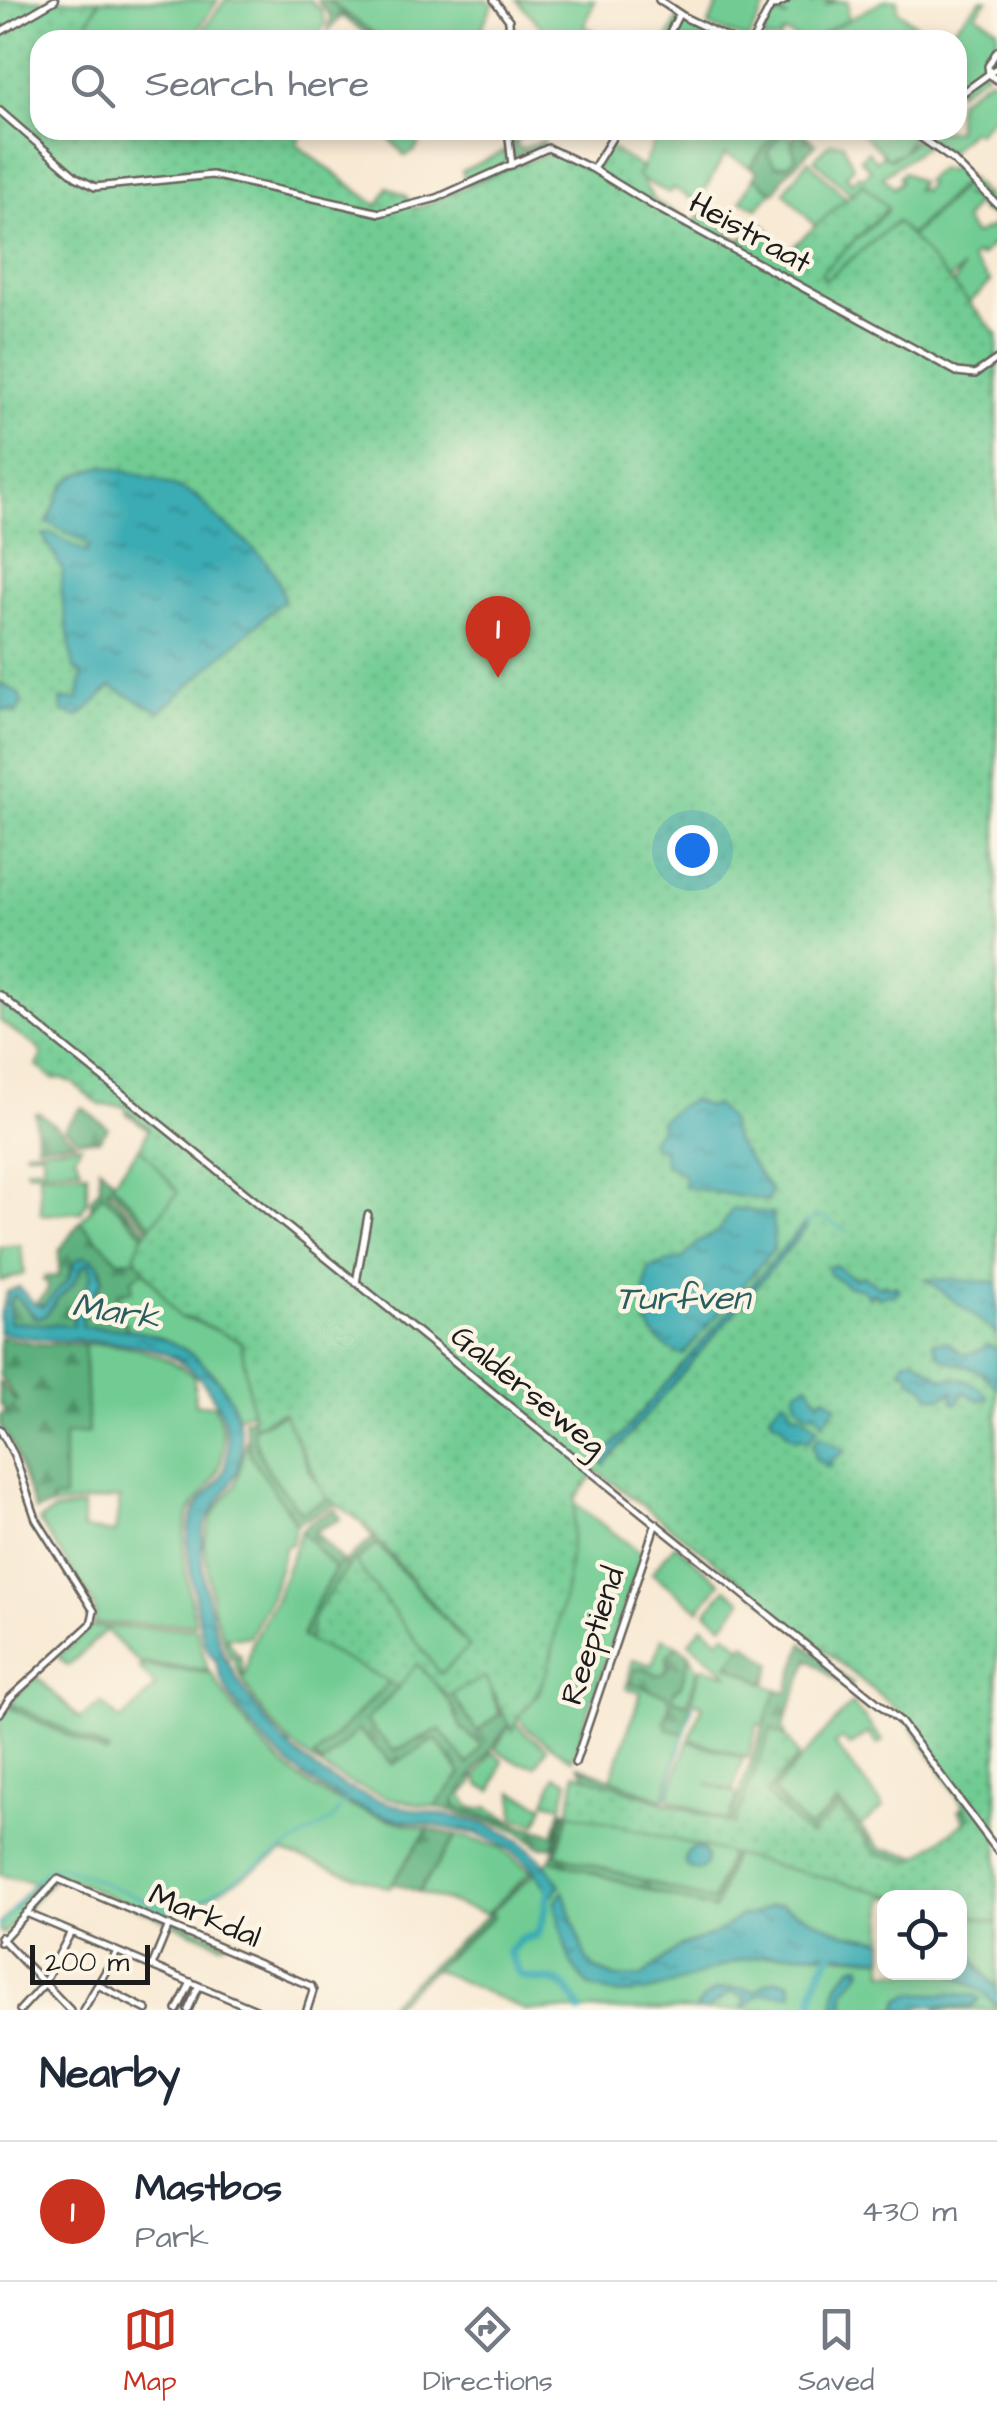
<!DOCTYPE html>
<style>
body{margin:0;font-family:"Architects Daughter",sans-serif;background:#f2f2f3;color:#1f2937}
.controls{position:absolute;right:30px;bottom:30px;display:grid;overflow:hidden;border-radius:20px;box-shadow:0 5px 15px #0003}
.controls button{width:90px;height:90px;display:grid;place-items:center;padding:0;border:0;border-bottom:2px solid #e0e1e3;background:#fff;color:#1f2937;font:50px sans-serif}
.scale{position:absolute;left:30px;bottom:25px;width:120px;box-sizing:border-box;padding-left:10px;border:5px solid #1c1c1c;border-top:0;font-size:28px;line-height:35px;white-space:nowrap;color:#1c1c1c;-webkit-text-stroke:8px #fcf5e5;paint-order:stroke}
.you{position:absolute;left:692px;top:850px;width:35px;height:35px;margin:-25px;border:8px solid #fff;border-radius:50%;background:#1a73e8;box-shadow:0 0 0 15px #1a73e833}
.badge{display:grid;place-items:center;width:65px;height:65px;border-radius:50%;background:#c8321e;color:#fff;font-size:32px;font-weight:700}
.pin{position:absolute;translate:-50% -82px;filter:drop-shadow(0 2px 5px #0008)}
.pin::after{content:'';position:absolute;top:52px;width:35px;height:30px;background:inherit;clip-path:polygon(0 0,100% 0,50% 100%)}
.list{margin:0;padding:0;list-style:none}
h2{display:flex;justify-content:space-between;align-items:center;height:130px;margin:0;padding:0 40px;font-size:42px}
h2 small{font-size:32px;font-weight:400;color:#747a83}
.list li{display:grid;grid-template-columns:65px 1fr auto;gap:30px;align-items:center;box-sizing:border-box;height:140px;padding:0 40px;border-top:2px solid #e0e1e3}
.list b{display:block;font-size:38px;white-space:nowrap}
.list p{margin:0;font-size:32px;white-space:nowrap;color:#747a83}
.list em{font-size:32px;font-style:normal;color:#747a83}
.icon{flex:none;width:55px;height:55px;fill:none;stroke:currentColor;stroke-width:2;stroke-linecap:round;stroke-linejoin:round}
.map{position:relative;flex:none;width:997px;height:2010px;overflow:hidden}
.search{position:absolute;background:#fff;box-shadow:0 5px 15px #0003;left:30px;right:30px;top:30px;height:110px;display:flex;align-items:center;gap:25px;box-sizing:border-box;padding:0 35px;border-radius:30px;color:#747a83;font-size:38px}
.sheet{height:270px;background:#fff}
nav{display:flex;justify-content:space-around;align-items:center;box-sizing:border-box;height:140px;border-top:2px solid #e0e1e3;background:#fff;font-size:28px;color:#747a83}
nav a{display:grid;justify-items:center;gap:5px}
nav .on{color:#c8321e}
.map>svg:first-child{display:block}
</style>
<div class="map">
<svg width="997" height="2010" viewBox="0 0 997 2010">
<defs>
<pattern id="forest-firs" width="22" height="20" patternUnits="userSpaceOnUse" patternTransform="scale(2.5)"><rect width="22" height="20" fill="#5cb07d"/><path d="M5 1l3.5 6h-7zM16 11l3.5 6h-7z" fill="#4b8e66"/></pattern>
<pattern id="park-dots" width="8" height="8" patternUnits="userSpaceOnUse" patternTransform="scale(2.5)"><rect width="8" height="8" fill="#71cc93"/><path d="M2 2h.1M6 6h.1" fill="none" stroke="#61af7e" stroke-width="1.8" stroke-linecap="round"/></pattern>
<pattern id="water-ripples" width="26" height="14" patternUnits="userSpaceOnUse" patternTransform="scale(2.5)"><rect width="26" height="14" fill="#3aacb3"/><path d="M2 4q2-2 4 0t4 0M15 11q2-2 4 0t4 0" fill="none" stroke="#308b91"/></pattern>
</defs>
<rect width="100%" height="100%" fill="#fcf5e5"/>
<filter id="ink" filterUnits="userSpaceOnUse"><feTurbulence type="fractalNoise" baseFrequency=".01" numOctaves="2"/><feDisplacementMap in="SourceGraphic" scale="20" xChannelSelector="R" yChannelSelector="G"/><feConvolveMatrix kernelMatrix="1 2 1 2 8 2 1 2 1" color-interpolation-filters="sRGB"/></filter>
<filter id="wash" filterUnits="userSpaceOnUse"><feTurbulence type="fractalNoise" baseFrequency=".0048" numOctaves="4" result="noise"/><feDisplacementMap in="SourceGraphic" scale="40" xChannelSelector="R" yChannelSelector="G"/><feGaussianBlur stdDeviation="2.25" result="paint"/><feColorMatrix in="noise" values="0 0 0 0 0 0 0 0 0 0 0 0 0 0 0 0 0 1.4 0 .05"/><feComposite in="paint" operator="in"/></filter>
<g filter="url(#wash)">
<rect width="100%" height="100%" fill="#f8e9d3"/>
<path fill="#71cc93" stroke="#467458" stroke-width="2.5" d="M100 0H218L191 40H110L86 25Z
M225 0H310L321 10 326 23 315 40H196Z
M327 0H487L493 4 476 40H383Z
M517 0H595L584 26 609 40H553Z
M720 0H769L748 40 708 26Z
M808 0H833L824 6 836 1 848 2V19L820 35 885 0H897L898 11 936 40H800L786 33 781 35 780 40H763L762 35 773 13 788 18 778 12 784 7 806 1 814 5Z
M981 0H987L976 14 997 28V44L982 67 986 73 957 92V40H942Z
M678 18 721 40H667Z
M989 78 997 81V112L977 133 971 130 948 153 916 132 957 130V101Z
M382 130H426L415 151 405 156Z
M660 130H777L750 167 725 154 698 202 673 188 670 193 642 180 632 189Z
M784 130H791L788 137 792 141 796 157 790 164 776 166 768 158V149Z
M859 130H904L912 136 903 152 916 138 927 145 883 176 894 188 901 181 899 177 904 172 920 182 915 191 918 188 922 191 929 184 925 180 939 169 948 170 954 166 968 178 909 236 895 222 835 277 826 279 819 274 887 211 852 195 814 159 830 143H843L853 167 846 176 852 182 859 175 863 178 871 170 860 159 868 151 876 161 882 156 892 159 902 153 887 158Z
M505 151 506 166 467 184 462 171Z
M808 160 847 199 816 227 784 192Z
M754 177 772 192 757 208 741 201Z
M970 179 980 189 974 196 962 195 973 198 975 204 964 221 974 235 994 226 993 216 980 210 977 200 983 192 997 211V240L980 257 977 254 971 259 991 282 968 304 952 286 963 268 948 281 910 237Z
M81 1145 75 1156 81 1168 27 1172 26 1168 44 1166 42 1152H26L25 1150Z
M141 1146 185 1196 153 1226 112 1183Z
M87 1172V1201L81 1212 41 1215 39 1174Z
M103 1194 168 1259 119 1261 80 1222Z
M21 1245 24 1274 0 1281V1247Z
M143 1269 181 1318 196 1321 246 1344 252 1412 237 1417C222 1366 178 1338 127 1330L126 1323 113 1316 116 1296 119 1292 125 1293 132 1279Z
M84 1344C125 1343 161 1351 194 1376L195 1405 214 1404C226 1430 228 1462 210 1485 200 1497 189 1508 186 1524 179 1555 191 1593 195 1624H94L96 1614 92 1601 39 1521 54 1511 83 1506V1529L115 1533 120 1498 52 1506 50 1500 64 1498 63 1435 86 1381Z
M285 1413 310 1471 329 1499 301 1512C280 1486 258 1462 252 1428Z
M246 1441 251 1455 296 1524 292 1543 285 1548 271 1596 249 1637H226L236 1652 229 1657 213 1608 204 1543 213 1514 236 1484Z
M573 1502 642 1554 572 1760 526 1728 517 1713 538 1695 552 1654Z
M301 1531 335 1569 311 1613 391 1681 315 1757 322 1765 358 1730 393 1764 436 1740 461 1774 435 1807C344 1796 267 1745 233 1658L240 1654 243 1676H245L252 1642 276 1598Z
M378 1543 471 1649 439 1677 354 1563Z
M675 1544 720 1583 699 1610 652 1573Z
M726 1588 742 1601 723 1625 706 1612Z
M703 1626 719 1640 725 1633 742 1647 728 1665 777 1690 765 1726 758 1724 748 1758 690 1739 702 1705 691 1701 701 1667 729 1675 689 1642Z
M90 1627 196 1628 208 1670 139 1663 106 1630 68 1666 58 1657Z
M662 1638 678 1646 667 1655V1671L660 1676 645 1668H636L631 1684 667 1695 670 1702 668 1728 684 1734 663 1800 611 1779 641 1693 626 1688 633 1659 652 1665Z
M690 1654 698 1670 687 1704 674 1699 673 1693 681 1685Z
M414 1656 451 1704 461 1728 483 1746 467 1766 440 1729 394 1751 365 1721 398 1689Z
M140 1666 211 1673C271 1770 315 1805 428 1829L390 1888 283 1852 192 1907 176 1912 177 1920 227 1942 220 1944 58 1874 4 1934 0 1932V1924L37 1883 0 1875V1717L6 1706 105 1749 8 1702 37 1677 80 1719 101 1703 121 1721 156 1687 139 1668Z
M476 1674H485L500 1714 477 1732 452 1695Z
M852 1703 883 1741 878 1745 868 1733 850 1746 842 1739 835 1745 884 1807 860 1826 838 1802 809 1829 772 1791Z
M514 1718 523 1731 547 1748 536 1766 517 1762 495 1749Z
M688 1741 743 1758 733 1791 707 1784 738 1794 729 1822 668 1798Z
M492 1752 503 1760 492 1791 480 1786 476 1777Z
M474 1771 473 1784 462 1794C466 1806 475 1812 487 1807L518 1824 458 1808 453 1799Z
M555 1776 568 1781 562 1806 545 1802Z
M513 1792 544 1806 537 1824 514 1818Z
M570 1812 730 1852 714 1902 556 1854Z
M457 1835 500 1847 531 1872 486 1914 419 1892Z
M734 1853 911 1897 884 1898V1940L844 1933 781 1905 769 1906 749 1916H740L715 1934 681 1946 641 1977 617 1978 606 1974 595 1969 587 1960 563 1892 555 1903C560 1923 564 1944 571 1962 575 1972 583 1979 590 1986 637 2010 698 1970 747 1959 789 1949 834 1955 877 1958H884V1972C926 1973 975 1966 997 2010H937L936 2007H971L951 1993 900 1999 896 2010H844C839 1993 850 1982 862 1970L854 1966C840 1979 831 1991 836 2010H525L433 1969 493 1916 491 1912 536 1872 552 1896 560 1885 546 1864 551 1860 714 1910Z
M960 1910 997 1919V1988C976 1966 960 1940 960 1910Z"/>
<path fill="url(#forest-firs)" stroke="#3c664c" stroke-width="2.5" fill-rule="evenodd" d="M317 0H327L383 40H374L342 16 328 31 331 17Z
M539 130 535 134 521 136 515 144 521 149 544 140V146L512 158 511 131Z
M777 130H784L767 153 776 166 789 164 796 157 792 146 794 134H804L816 144 786 174 774 193 754 177 757 171 750 167Z
M133 1105 516 1414 243 1326 109 1187 107 1190 288 1379C256 1352 223 1325 181 1318L145 1269 132 1279V1291L119 1292 116 1296 125 1306 112 1315 126 1323 127 1330 83 1327 81 1324 92 1290 103 1280 102 1270 92 1258 72 1267 65 1285 44 1305 35 1304 47 1291 48 1282 43 1281 44 1277 59 1276V1251L80 1222 119 1261 167 1258 103 1194 91 1209V1199L100 1187 99 1167 114 1180 112 1183 153 1226 184 1196 152 1132 126 1113Z
M82 1107 108 1128 99 1140H79L64 1128Z
M35 1113H40L75 1142 37 1145Z
M84 1264H89L92 1274 73 1319 74 1327 8 1322 10 1300 15 1295 34 1317 45 1316 57 1299 73 1284Z
M0 1337 39 1344H84L88 1433 64 1435V1498L51 1500 52 1506 35 1511 13 1447 0 1426V1415L6 1411 0 1403V1383L16 1402 17 1400 0 1376Z
M300 1400 344 1500 296 1524 250 1455 244 1420ZM285 1413 310 1471 328 1499 301 1512C281 1487 256 1462 253 1428Z
M335 1509 341 1519 315 1531 344 1563 373 1538 363 1524 365 1519 482 1652 512 1714 507 1727 454 1801 458 1808 554 1834 561 1809 564 1810 553 1847H540L518 1831 501 1825 435 1807 461 1774 436 1740 393 1764 358 1730 322 1765 314 1757 390 1681 302 1637 311 1613 335 1569 301 1531 309 1523ZM377 1544 471 1649 439 1677 355 1562ZM415 1656 451 1704 461 1728 482 1746 468 1765 440 1729 394 1751 366 1721 398 1689ZM476 1675H485L500 1714 477 1732 453 1695Z
M745 1643 772 1664 766 1683 727 1665Z
M803 1643 853 1684 848 1689 809 1659 783 1726 791 1753 799 1761 773 1791 809 1829 838 1802 880 1848 920 1856 966 1823 959 1810 964 1807 997 1851 967 1872 571 1810 584 1772 577 1765 664 1801 729 1822 777 1689 787 1692Z
M678 1646 690 1654 681 1685 673 1693 674 1699 692 1705 684 1734 667 1729 668 1724 664 1723 670 1702 667 1695 630 1684 634 1671 641 1667 657 1675 664 1673 669 1666 667 1655Z
M8 1702 109 1751 106 1754 6 1706Z
M566 1811 570 1812 556 1854 713 1901 730 1852 734 1853 714 1910 551 1860Z
M428 1829 457 1835 419 1892 392 1883Z
M491 1912 494 1916 387 2010H381Z"/>
<path fill="url(#park-dots)" stroke="#467458" stroke-width="2.5" d="M0 0H99L85 27 107 40H40V130H303L297 145 378 206 388 187 406 196 415 209 517 164 552 153 594 172 607 146 641 167 638 175 655 201 695 224 701 213 719 222 740 240 763 224 786 253 863 183 888 208 821 273 825 280 897 222 997 334V1923L960 1913V1898L899 1897 569 1813 575 1773 734 1825 772 1728 789 1740 799 1756 765 1794 809 1836 838 1808 876 1854 911 1862 971 1817 904 1715 705 1553 597 1471 576 1498 567 1581 548 1669 534 1699 519 1716 512 1731 485 1677 447 1696 417 1664 399 1687 309 1641 314 1615 354 1560 441 1674 469 1646 364 1524 325 1496 283 1412 254 1426 241 1342 193 1319 179 1317 134 1255 143 1236 178 1192 140 1147 149 1128 122 1106 100 1105 73 1083 61 1078 53 1079 37 1066 42 1055 38 1048 0 1021Z"/>
<path fill="url(#water-ripples)" stroke="#2b6468" stroke-width="2.5" fill-rule="evenodd" d="M103 466C132 472 168 482 194 495 203 499 208 510 216 517 243 540 278 562 284 600L160 712 111 687 79 717 62 712 61 699 79 700 82 674 74 669 61 590 63 571 43 535 51 533 86 552 90 545 47 522C66 483 59 479 103 466Z
M0 683 18 693 22 702 17 713 0 709Z
M693 1100 707 1107 715 1105 729 1120 734 1139 771 1191 768 1201 684 1187V1175L666 1165 662 1148H654L650 1140 660 1129V1121L679 1106Z
M733 1208 773 1214 774 1249 683 1355C641 1341 640 1306 649 1268L683 1258 697 1243 718 1231Z
M805 1223 807 1227 604 1465 600 1460Z
M85 1256 98 1264 103 1280C95 1292 78 1309 83 1327 108 1329 134 1328 158 1337 207 1353 250 1406 240 1460 233 1493 208 1505 203 1534 197 1569 214 1628 226 1661H228C258 1721 302 1772 367 1796 443 1825 511 1804 560 1885L551 1897C507 1816 446 1837 371 1812 324 1796 283 1765 252 1727 238 1710 218 1681 216 1661 202 1651 198 1616 195 1598 190 1566 179 1531 200 1502 207 1492 218 1485 223 1473 231 1453 227 1424 218 1406 184 1336 119 1343 53 1340 35 1340 17 1336 0 1333V1316L7 1292 19 1287 35 1304 42 1307 69 1278 75 1261ZM84 1264H89L92 1274 73 1320 74 1326 9 1322 10 1300 15 1295 37 1318 45 1316 57 1299 73 1284Z
M835 1265 854 1279 863 1276 880 1287 885 1283 890 1288 895 1285 900 1290 893 1296 886 1294 879 1298 873 1292 869 1298 863 1289 848 1286 829 1274 827 1268Z
M926 1279 997 1282V1334Z
M933 1342H949C961 1359 973 1355 988 1345L997 1350V1388C991 1383 985 1374 978 1371 959 1360 939 1368 933 1342Z
M914 1358 943 1379C958 1375 982 1384 988 1399L978 1400 964 1392 957 1404 953 1402 952 1392 942 1398 930 1396 923 1386 910 1380 911 1374 901 1370 904 1361Z
M808 1384 819 1401 825 1396 837 1406 823 1423 816 1411 808 1414 796 1403V1390Z
M783 1399 789 1402 792 1413 801 1414 818 1428 808 1441 801 1437 796 1439 786 1432 782 1424 773 1421 770 1414Z
M820 1435 846 1451 829 1462 833 1465 828 1468 815 1458V1450L812 1446Z
M685 1859a11 11 0 1 1 22 0a11 11 0 1 1-22 0Z
M563 1891 587 1960 595 1969 606 1974 617 1978 641 1977 681 1946 715 1934 740 1916H749L769 1906 781 1905 844 1933 884 1940V1958C840 1954 791 1949 746 1959 696 1971 638 2010 590 1986 582 1979 575 1972 571 1962 563 1943 560 1922 555 1903Z
M960 1931 969 1942 977 1967 997 1988V2008L985 1994 953 1973 960 1972Z
M861 1965 862 1970 845 1991 844 2010H836C832 1989 839 1980 854 1966Z
M781 1980 790 1983 792 1994H759L744 2008 742 2007 746 1997 731 1992 706 2010H695C710 1986 731 1985 756 1991L768 1982Z
M913 1993 975 1995 980 2000 971 2007 924 2006 915 2010H896L900 1999Z"/>
<g fill="none" stroke-linecap="round" stroke-linejoin="round">
<path stroke="#3aacb3" stroke-width="2.5" d="M806 1224 813 1219 824 1217 847 1232
M666 1797 693 1705
M0 1926C16 1906 35 1873 59 1865L167 1909H187L332 1820 346 1799"/>
<path stroke="#3aacb3" stroke-width="8" d="M552 1884C544 1901 546 1919 537 1935L520 1939 509 1953 520 1975C553 1989 557 1965 580 2010
M814 2010C810 1982 822 1969 836 1946"/>
</g>
</g>
<g filter="url(#ink)">
<g fill="none" stroke-linecap="round" stroke-linejoin="round">
<defs>
<path id="minor" d="M494 0 509 20 510 40
M659 0 686 18 732 40
M774 6 786 0
M0 32 55 0
M666 40 679 14
M753 40 774 0
M989 74 988 66 997 51
M989 74 997 80
M957 97 997 68
M0 111 76 177 95 187 212 175 380 213 437 198 548 148 593 169 652 205 957 372 975 374 997 359
M508 130 512 165
M910 130 953 160 997 204
M593 169 617 130
M0 995 900 1721 997 1850
M356 1283 368 1215
M0 1429 14 1455 36 1519 94 1611 91 1624 10 1698 0 1713
M575 1763 656 1523
M26 1913 256 2010
M0 1937 70 2010
M0 1942 58 1879 311 1986 313 1991 307 2010
M152 1966 169 1925
M98 1985 147 2010
M20 2010 43 1985 71 1932
M83 2010 117 1952
M177 2010 191 1982
M188 2010 199 1986"/>
</defs>
<use href="#minor" stroke="#69645c" stroke-width="10"/>
<use href="#minor" stroke="#fff" stroke-width="5"/>
</g>
</g>
<g text-anchor="middle" dominant-baseline="central" stroke-width="9" stroke-linejoin="round" paint-order="stroke">
<g font-size="32" fill="#1c1c1c" stroke="#fcf5e5">
<text transform="translate(750 233) rotate(29)">Heistraat</text>
<text transform="translate(528 1391) rotate(39)">Galderseweg</text>
<text transform="translate(593 1636) rotate(-72)">Reeptiend</text>
<text transform="translate(205 1916) rotate(23)">Markdal</text>
</g>
<g font-size="35" font-style="italic" fill="#2a5d60" stroke="#fcf5e5">
<text x="683" y="1298">Turfven</text>
<text transform="translate(116 1312) rotate(9)">Mark</text>
</g>
</g>
</svg>
<div class="controls">
<button><svg class="icon" aria-label="locate" viewBox="0 0 24 24"><circle cx="12" cy="12" r="6"/><path d="M12 2v4M12 18v4M2 12h4M18 12h4"/></svg></button>
</div>
<div class="scale">200 m</div>
<div class="you"></div>
<div class="pin badge" style="left:498px;top:678px">1</div>
<div class="search"><svg class="icon" aria-label="search" viewBox="0 0 24 24"><circle cx="10" cy="10" r="6"/><path d="M15 15l6 6"/></svg>Search here</div>
</div>
<section class="sheet">
<h2>Nearby<small></small></h2>
<ul class="list">
<li><span class="badge">1</span><div><b>Mastbos</b><p>Park</p></div><em>430 m</em></li>
</ul>
</section>
<nav>
<a class="on"><svg class="icon" aria-label="map" viewBox="0 0 24 24"><path d="M3 6l6-2 6 2 6-2v14l-6 2-6-2-6 2zM9 4v14M15 6v14"/></svg>Map</a>
<a><svg class="icon" aria-label="directions" viewBox="0 0 24 24"><path d="M12 3l9 9-9 9-9-9zM9 14v-3h6M13 9l2 2-2 2"/></svg>Directions</a>
<a><svg class="icon" aria-label="saved" viewBox="0 0 24 24"><path d="M7 4h10v16l-5-4-5 4z"/></svg>Saved</a>
</nav>
